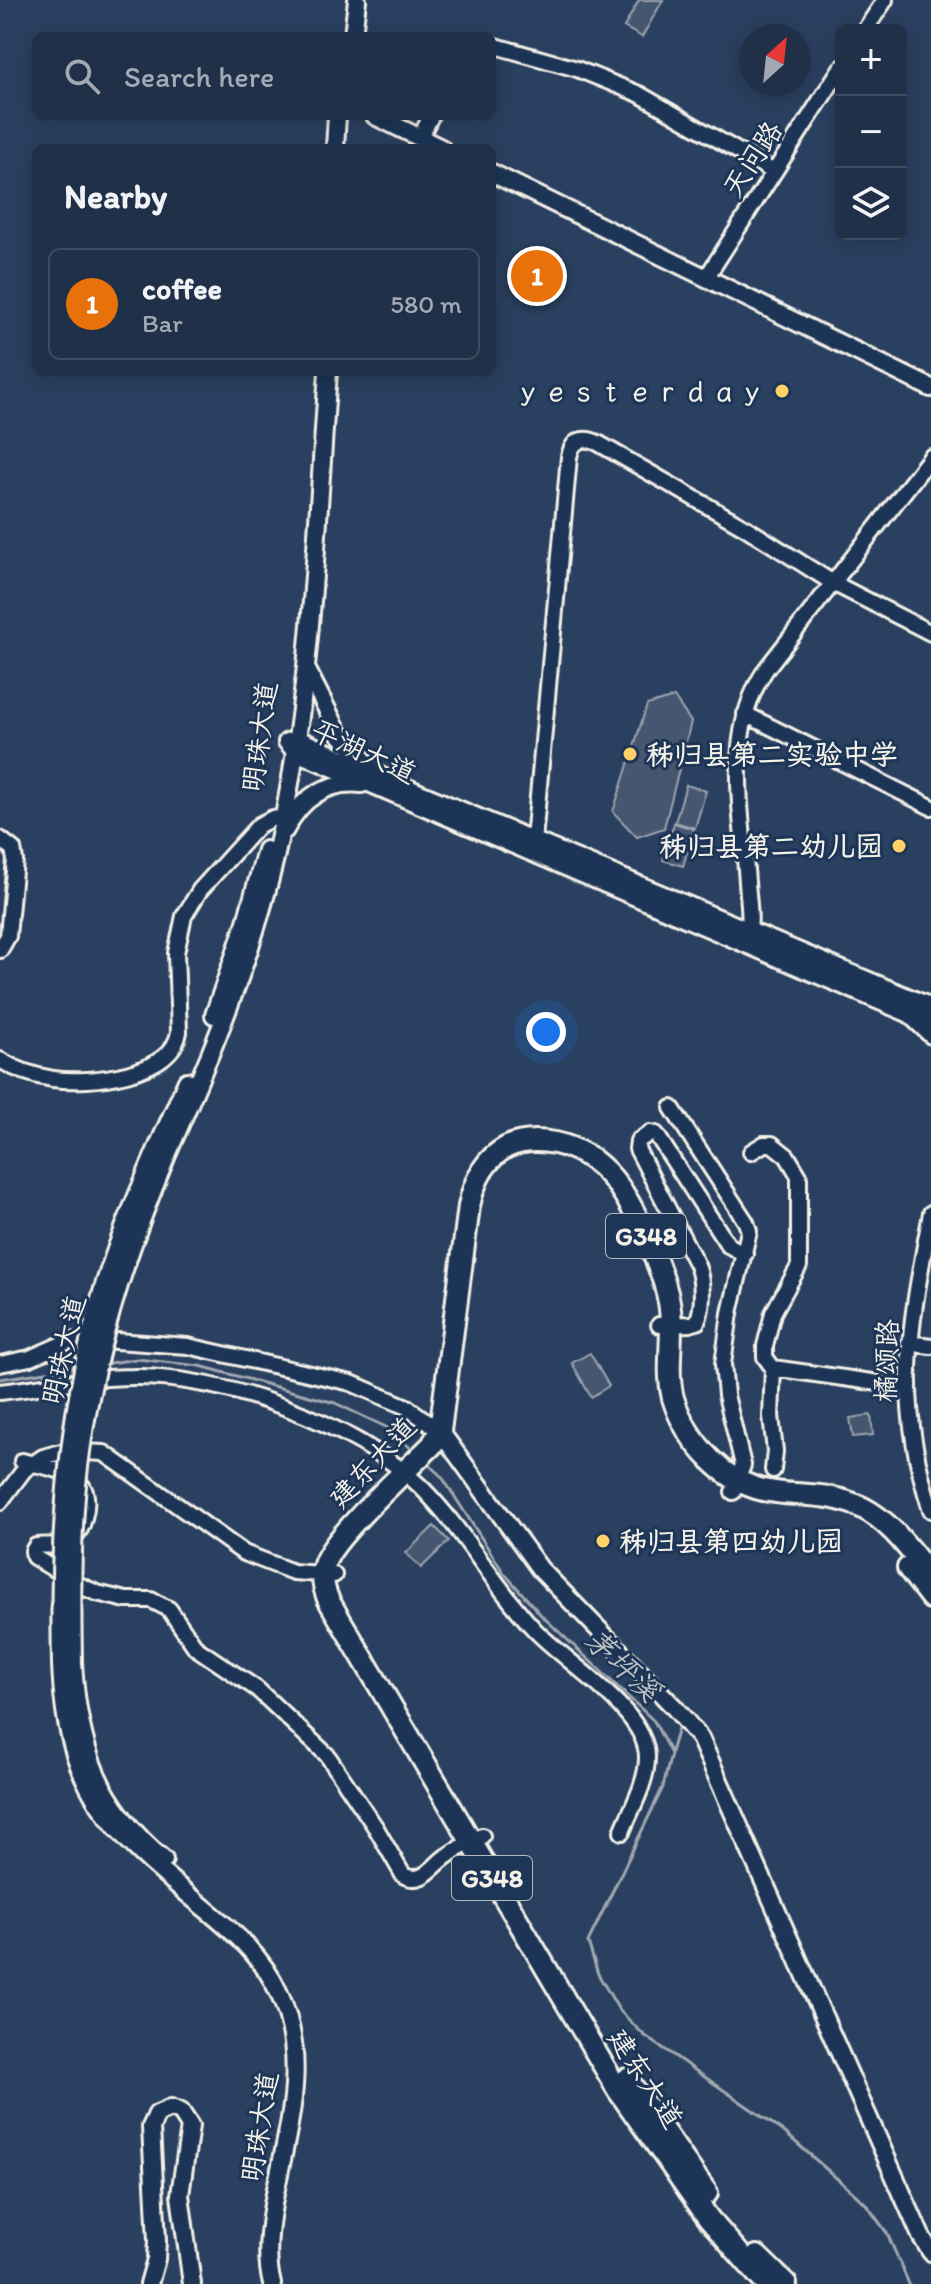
<!DOCTYPE html>
<meta charset="utf-8">
<style>
body{margin:0;font-family:Itim,"LXGW WenKai TC",sans-serif;background:#2d3c52;color:#f1f3f6}
.controls{position:absolute;right:24px;top:24px;display:grid;overflow:hidden;border-radius:12px;box-shadow:0 4px 20px #0003}
.controls button{width:72px;height:72px;display:grid;place-items:center;padding:0;border:0;border-bottom:2px solid #3d4b60;background:#203048;color:#f1f3f6;font:40px sans-serif}
.compass{position:absolute;left:739px;top:24px;width:72px;height:72px;border-radius:50%;background:#203048;box-shadow:0 4px 20px #0003;rotate:27deg}
.you{position:absolute;left:546px;top:1032px;width:28px;height:28px;margin:-20px;border:6px solid #fff;border-radius:50%;background:#1a73e8;box-shadow:0 0 0 12px #1a73e833}
.badge{display:grid;place-items:center;width:52px;height:52px;border-radius:50%;background:#bca0f2;color:#fff;font-size:26px;font-weight:700}
.pin{position:absolute;translate:-50% -50%;border:4px solid #fff;box-shadow:0 2px 8px #0006}
.list{margin:0;padding:0;list-style:none}
h2{display:flex;justify-content:space-between;align-items:center;height:104px;margin:0;padding:0 32px;font-size:34px}
h2 small{font-size:26px;font-weight:400;color:#a2a9b4}
.list li{display:grid;grid-template-columns:52px 1fr auto;gap:24px;align-items:center;box-sizing:border-box;height:112px;margin:0 16px 16px;padding:0 16px;border:2px solid #3d4b60;border-radius:12px}
.list b{display:block;font-size:30px;white-space:nowrap}
.list p{margin:0;font-size:26px;white-space:nowrap;color:#a2a9b4}
.list em{font-size:26px;font-style:normal;color:#a2a9b4}
.icon{flex:none;width:44px;height:44px;fill:none;stroke:currentColor;stroke-width:2;stroke-linecap:round;stroke-linejoin:round}
.map{position:relative;flex:none;width:931px;height:2284px;overflow:hidden}
.search{position:absolute;background:#203048;box-shadow:0 4px 20px #0003;left:32px;top:32px;width:464px;height:88px;display:flex;align-items:center;gap:20px;box-sizing:border-box;padding:0 28px;border-radius:12px;color:#a2a9b4;font-size:30px}
.panel{position:absolute;background:#203048;box-shadow:0 4px 20px #0003;left:32px;top:144px;width:464px;height:232px;border-radius:12px}
.map>svg:first-child{display:block}
</style>
<div class="map">
<svg width="931" height="2284" viewBox="0 0 931 2284">
<rect width="100%" height="100%" fill="#2a4060"/>
<filter id="ink" filterUnits="userSpaceOnUse"><feTurbulence type="fractalNoise" baseFrequency=".0125" numOctaves="2"/><feDisplacementMap in="SourceGraphic" scale="16" xChannelSelector="R" yChannelSelector="G"/><feConvolveMatrix kernelMatrix="1 2 1 2 8 2 1 2 1" color-interpolation-filters="sRGB"/></filter>
<g filter="url(#ink)">
<path fill="#445771" stroke="#9ca4ac" stroke-width="2" d="M639 0H663L642 37 624 27Z
M674 697 691 722 664 828 637 837 613 812 647 705Z
M686 785 706 791 695 828 675 822Z
M674 823 694 829 683 866 663 860Z
M590 1353 609 1386 591 1397 572 1363Z
M871 1415 873 1435 853 1437 850 1418Z
M434 1526 449 1541 421 1568 406 1553Z"/>
<g fill="none" stroke-linecap="round" stroke-linejoin="round">
<path stroke="#a1a8b0" stroke-width="3" d="M103 1364 137 1359 200 1366 335 1403 388 1428 415 1452
M0 1379 79 1367
M426 1462 442 1477 504 1573 541 1615 654 1721 671 1754 663 1787 588 1942 598 1974 619 2010 644 2035 783 2131 866 2204 887 2233 909 2284
M671 1752 679 1725"/>
<defs>
<path id="minor" d="M865 30 885 0
M492 45 577 69 639 94 774 172
M420 138 431 116
M706 278 841 68
M745 714 931 807
M0 839 13 849 15 860 8 936 0 950
M533 851 569 457C572 440 583 436 598 443L746 528 833 583 931 633
M748 938C752 920 748 899 747 882 742 811 724 731 766 669L931 457
M911 1017 931 1036
M0 1060C16 1070 34 1076 53 1079 89 1084 172 1076 179 1032L176 953 184 916 200 890 259 825 273 818
M672 1108 746 1222 749 1231 730 1313 723 1364 726 1395 743 1465 733 1492
M751 1152 764 1144H772L787 1156 799 1176V1266L773 1313 765 1346V1357L773 1368 771 1416 775 1451 773 1470
M931 1213C910 1326 894 1397 931 1510
M659 1325 690 1324 697 1322C704 1307 703 1281 697 1265L637 1149 638 1141 650 1133 656 1134 728 1245 745 1254
M909 1343 931 1346
M0 1364 30 1358 69 1341 87 1339 188 1346 351 1383 407 1407 440 1431
M773 1368 907 1387
M0 1392C44 1387 89 1377 133 1377 221 1375 357 1424 421 1487 464 1530 493 1585 534 1629 565 1662 648 1712 647 1758 647 1783 631 1809 622 1832
M22 1461C55 1470 97 1471 84 1518 82 1528 76 1538 67 1543 57 1548 46 1544 36 1546L33 1551 34 1557 83 1587 97 1593 126 1600H151L169 1609 196 1648 257 1689 327 1755 376 1828 403 1875C423 1886 433 1865 447 1856 458 1848 471 1842 482 1836
M0 1502 24 1470 43 1457 64 1451 104 1453 244 1553 293 1572 334 1575"/>
<path id="major" d="M353 36 357 0
M375 116 441 148
M335 148 337 116
M492 173 931 388
M307 670 339 733 370 767
M285 830C300 799 327 780 362 784
M931 1007 398 784 298 739 287 742 296 752 931 1023
M214 1015 246 922 266 850
M156 1151 187 1081
M167 1155C210 1057 252 959 276 854 312 696 316 533 328 372
M440 1431 540 1569 674 1707 700 1738 921 2236 931 2252
M73 1663C78 1747 98 1805 164 1860
M61 1664C66 1791 109 1829 202 1906 232 1931 261 1954 278 1991 311 2060 287 2129 274 2199 269 2227 265 2257 272 2284
M149 2284 156 2259 157 2241 151 2127 157 2114 171 2108 181 2112 190 2126 180 2195 192 2284"/>
<path id="highway" d="M908 1568 931 1598
M627 2079 707 2193
M757 2256 786 2284
M766 2284 709 2219 618 2090 329 1601C324 1590 321 1578 324 1565 331 1538 409 1468 432 1445L440 1431 469 1206C474 1181 484 1159 507 1147 522 1140 539 1140 555 1143 606 1154 628 1196 647 1239 656 1259 665 1280 669 1302 675 1334 665 1367 673 1398 680 1421 694 1443 711 1460 763 1512 809 1481 863 1508 892 1523 911 1552 931 1576"/>
</defs>
<use href="#minor" stroke="#f4f1e8" stroke-width="20"/>
<use href="#major" stroke="#f4f1e8" stroke-width="22"/>
<use href="#highway" stroke="#f4f1e8" stroke-width="26"/>
<use href="#minor" stroke="#1d3557" stroke-width="14"/>
<use href="#major" stroke="#1d3557" stroke-width="16"/>
<use href="#highway" stroke="#1d3557" stroke-width="20"/>
<defs>
<path id="major-bridge" d="M73 1663C72 1598 71 1532 79 1467 92 1358 125 1256 167 1155
M61 1664C58 1543 66 1423 98 1306 113 1252 134 1202 156 1151"/>
</defs>
<use href="#major-bridge" stroke="#f4f1e8" stroke-width="22" stroke-linecap="butt"/>
<use href="#major-bridge" stroke="#1d3557" stroke-width="16"/>
</g>
</g>
<g fill="#ffd166" stroke="#1d3557" stroke-width="3">
<circle cx="782" cy="391" r="8"/>
<circle cx="630" cy="754" r="8"/>
<circle cx="899" cy="846" r="8"/>
<circle cx="603" cy="1541" r="8"/>
</g>
<g text-anchor="middle" dominant-baseline="central" stroke-width="6" stroke-linejoin="round" paint-order="stroke">
<g fill="#1d3557" stroke="#b4b9bc" stroke-width="2">
<rect x="606" y="1214" width="80" height="44" rx="6"/>
<rect x="452" y="1856" width="80" height="44" rx="6"/>
</g>
<g font-size="26" font-weight="bold" fill="#f4f1e8">
<text x="646" y="1236">G348</text>
<text x="492" y="1878">G348</text>
</g>
<g font-size="28" fill="#f4f1e8" stroke="#1d3557">
<text transform="translate(752 159) rotate(-57)">天问路</text>
<text transform="translate(259 737) rotate(-82)">明珠大道</text>
<text transform="translate(364 751) rotate(25)">平湖大道</text>
<text transform="translate(63 1350) rotate(-77)">明珠大道</text>
<text transform="translate(886 1361) rotate(-88)">橘颂路</text>
<text transform="translate(372 1462) rotate(-47)">建东大道</text>
<text transform="translate(646 2078) rotate(57)">建东大道</text>
<text transform="translate(259 2127) rotate(-81)">明珠大道</text>
</g>
<g font-size="28" font-weight="bold" fill="#f4f1e8" stroke="#1d3557" text-anchor="end">
<text x="766" y="391">ｙｅｓｔｅｒｄａｙ</text>
<text x="646" y="754" text-anchor="start">秭归县第二实验中学</text>
<text x="883" y="846">秭归县第二幼儿园</text>
<text x="619" y="1541" text-anchor="start">秭归县第四幼儿园</text>
</g>
<g font-size="30" font-style="italic" fill="#bdc1c2" stroke="#1d3557">
<text transform="translate(623 1665) rotate(43)">茅坪溪</text>
</g>
</g>
</svg>
<div class="controls">
<button>+</button>
<button>−</button>
<button><svg class="icon" aria-label="layers" viewBox="0 0 24 24"><path d="M12 4l9 5-9 5-9-5zM3 14l9 5 9-5"/></svg></button>
</div>
<svg class="compass" viewBox="-18 -18 36 36"><path d="M0-13l5 13h-10z" fill="#e53935"/><path d="M0 13l5-13h-10z" fill="#a2a9b4"/></svg>
<div class="you"></div>
<div class="pin badge" style="left:537px;top:276px;background:#e8710a">1</div>
<div class="search"><svg class="icon" aria-label="search" viewBox="0 0 24 24"><circle cx="10" cy="10" r="6"/><path d="M15 15l6 6"/></svg>Search here</div>
<section class="panel">
<h2>Nearby<small></small></h2>
<ul class="list">
<li><span class="badge" style="background:#e8710a">1</span><div><b>coffee</b><p>Bar</p></div><em>580 m</em></li>
</ul>
</section>
</div>
